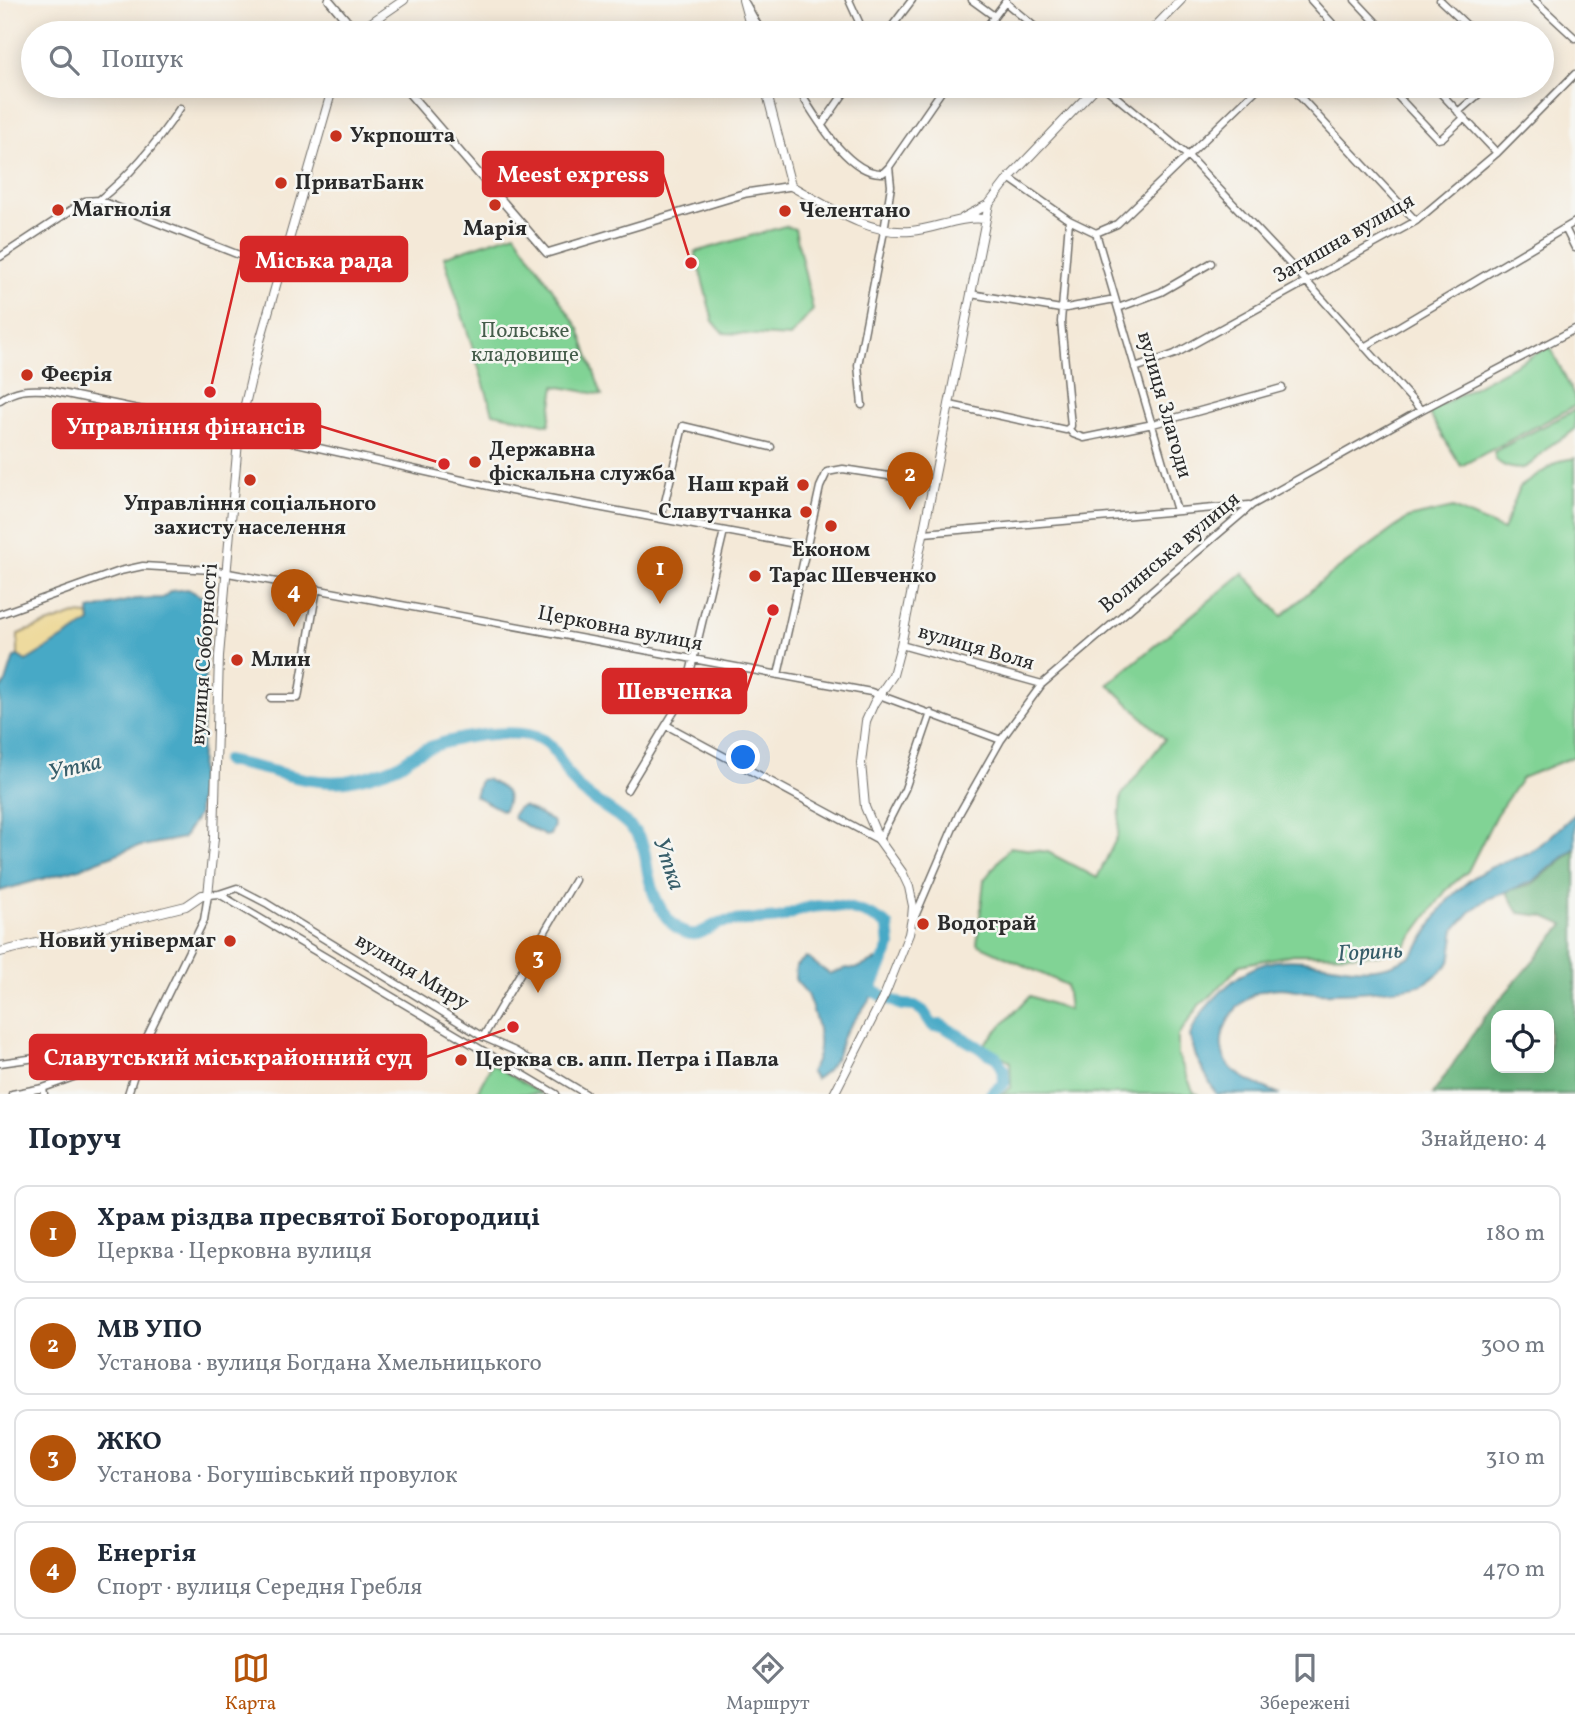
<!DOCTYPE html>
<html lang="uk">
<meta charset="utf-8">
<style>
body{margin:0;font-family:Vollkorn,serif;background:#f6f6f7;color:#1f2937}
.controls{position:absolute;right:21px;bottom:21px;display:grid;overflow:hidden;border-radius:14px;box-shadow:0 4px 18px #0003}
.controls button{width:63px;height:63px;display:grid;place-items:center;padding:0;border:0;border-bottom:2px solid #e0e1e3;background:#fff;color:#1f2937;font:35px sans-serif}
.you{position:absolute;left:744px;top:758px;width:24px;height:24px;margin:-18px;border:5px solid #fff;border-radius:50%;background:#1a73e8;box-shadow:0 0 0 10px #1a73e833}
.badge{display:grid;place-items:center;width:46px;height:46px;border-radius:50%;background:#b45309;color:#fff;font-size:23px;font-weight:700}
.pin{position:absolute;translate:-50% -58px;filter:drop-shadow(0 2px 4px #0008)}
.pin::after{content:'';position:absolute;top:37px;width:24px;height:21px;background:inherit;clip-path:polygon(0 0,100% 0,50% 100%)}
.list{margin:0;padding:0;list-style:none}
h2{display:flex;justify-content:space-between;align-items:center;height:91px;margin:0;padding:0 28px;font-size:30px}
h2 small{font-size:23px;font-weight:400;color:#747a83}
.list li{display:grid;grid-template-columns:46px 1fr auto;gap:21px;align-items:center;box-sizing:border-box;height:98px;margin:0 14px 14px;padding:0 14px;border:2px solid #e0e1e3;border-radius:14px}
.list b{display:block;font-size:26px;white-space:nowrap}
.list p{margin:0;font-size:23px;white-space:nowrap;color:#747a83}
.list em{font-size:23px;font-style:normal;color:#747a83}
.icon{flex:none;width:38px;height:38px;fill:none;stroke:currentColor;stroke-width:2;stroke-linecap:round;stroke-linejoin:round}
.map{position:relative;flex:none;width:1575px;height:1094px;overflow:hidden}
.search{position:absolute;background:#fff;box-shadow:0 4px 18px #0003;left:21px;right:21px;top:21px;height:77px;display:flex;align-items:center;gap:18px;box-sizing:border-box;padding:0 24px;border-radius:38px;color:#747a83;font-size:26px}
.sheet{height:539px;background:#fff}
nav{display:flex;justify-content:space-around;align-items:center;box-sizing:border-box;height:98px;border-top:2px solid #e0e1e3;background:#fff;font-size:19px;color:#747a83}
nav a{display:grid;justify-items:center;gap:4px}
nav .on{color:#b45309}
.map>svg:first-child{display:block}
</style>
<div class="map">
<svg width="1575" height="1094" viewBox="0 0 1575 1094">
<rect width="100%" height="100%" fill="#f6f6f2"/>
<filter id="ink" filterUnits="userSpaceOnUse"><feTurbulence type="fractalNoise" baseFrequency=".0143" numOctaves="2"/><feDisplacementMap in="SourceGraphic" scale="14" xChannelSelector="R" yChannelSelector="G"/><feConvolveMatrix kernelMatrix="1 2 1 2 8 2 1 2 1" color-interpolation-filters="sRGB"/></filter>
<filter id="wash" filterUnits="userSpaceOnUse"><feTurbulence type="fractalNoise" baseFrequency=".00686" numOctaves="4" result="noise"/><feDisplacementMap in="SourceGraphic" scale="28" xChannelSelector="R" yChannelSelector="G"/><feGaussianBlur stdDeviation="1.57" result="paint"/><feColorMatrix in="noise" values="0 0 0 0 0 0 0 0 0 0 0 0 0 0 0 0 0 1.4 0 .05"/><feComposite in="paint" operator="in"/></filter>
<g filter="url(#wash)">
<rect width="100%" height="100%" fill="#f4e9d8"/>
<path fill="#81d395" stroke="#567f60" stroke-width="2" d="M785 226 795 229 813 310 790 337 723 333 713 321 695 252Z
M515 233 579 329 602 395 555 386 549 425 493 413 444 257Z
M1550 346 1575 398V406L1461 466 1428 412Z
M1575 410V429C1568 436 1560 439 1551 445 1536 457 1528 477 1503 465 1497 462 1495 459 1494 452L1503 447Z
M1575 458V756L1522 778 1496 815 1468 871 1448 888 1405 946 1378 955 1294 954 1240 965 1214 993 1200 1004 1178 1036V1055L1193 1091 1197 1094H1002L1011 1087 1010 1061 983 1045 1030 996 1069 1010 1066 985 977 944 984 880 1010 847 1048 852 1097 878 1118 835 1121 796 1165 739 1108 684 1243 573 1282 616 1318 584 1408 518 1453 508 1503 530 1520 487 1559 461Z
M492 1064 542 1094H476Z"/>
<path fill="#68b57e" stroke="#4a7054" stroke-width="2" fill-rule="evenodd" d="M1575 850V1094H1433L1484 1018 1564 925 1544 916 1519 913 1506 891 1532 884ZM1496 1015H1549V1068H1496Z"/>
<path fill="#eeda9e" stroke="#8c8264" stroke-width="2" d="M75 614 89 615 90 622 26 662 18 656V634Z"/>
<path fill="#47a9c6" stroke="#396a78" stroke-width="2" d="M188 589 204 598 208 607 198 815 183 838 132 848 77 869 0 891V690L6 682 14 657 18 656 26 661 90 622 89 610 135 599 162 598 171 591Z
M486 779C502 788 515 791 503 811L475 796 480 780Z
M523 806 552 821 554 826 550 835 545 836 514 819 513 815 518 808Z
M1575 814V848L1533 881 1486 900 1471 911 1455 929 1450 962C1443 970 1434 978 1425 983 1413 990 1335 994 1318 993 1301 992 1282 985 1265 990 1234 998 1206 1042 1232 1069 1245 1081 1264 1087 1280 1094H1216L1196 1057 1190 1036C1196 1018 1207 1006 1220 993 1287 923 1341 992 1405 959 1424 949 1434 912 1452 896 1462 886 1474 876 1486 870 1500 862 1516 859 1530 852 1547 842 1561 826 1575 814Z
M806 957 830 974 846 968 855 969 876 960 884 970 875 992 843 1036 837 1056 827 1070 816 1079 810 1072C827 1050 817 1020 808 997 806 990 798 985 795 979L796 966Z"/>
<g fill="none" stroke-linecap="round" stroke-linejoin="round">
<path stroke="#47a9c6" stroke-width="12" d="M226 761C240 764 254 766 268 770 295 777 317 784 346 781 363 778 381 773 397 766 405 762 411 756 419 752 446 738 517 725 543 740 558 748 564 773 577 786 597 807 626 814 641 841 646 851 646 866 649 877 653 897 665 924 686 933 699 938 708 927 720 923 739 918 759 921 778 918 787 916 795 911 803 909 831 901 866 909 888 926L890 946 872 986 875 992 902 1005 915 1006 923 1011 933 1026 941 1025 997 1058 1003 1069 1004 1083 991 1094"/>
</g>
</g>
<g filter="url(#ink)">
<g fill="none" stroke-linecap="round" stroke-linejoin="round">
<defs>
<path id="minor" d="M849 0 864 33
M972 0 994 16
M1311 0 1341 33
M1355 0 1386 33
M1440 0 1475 33
M1534 0 1575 38
M1005 2 1042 33
M746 4 762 33
M887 33 912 0
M982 33 1006 1
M796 86C813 112 847 176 883 173L889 167
M1103 86 1188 156 1307 282 1421 410
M1290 86 1416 221
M1388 86 1438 139 1442 138 1464 118
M1434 86 1497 153
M1458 112 1488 86
M822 125 849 86
M1009 178 1069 220 1096 233
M99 200C132 174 157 143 180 108
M1565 228 1575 248
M0 257 85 201 99 200 280 271
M971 294 1061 309 1115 299
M1118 308 1161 292 1211 263
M1364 347 1575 222
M1135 368 1175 354 1416 221 1497 153 1575 74
M0 400C16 389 28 389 47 390L239 430 511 491 806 546
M862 405 858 365 884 231 891 186 889 167 945 86
M950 405 1066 430 1071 426 1061 322 1069 220
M1069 429 1073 434 1084 438 1153 424 1282 388
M1177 511 1096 233 1117 224 1260 86
M661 519 683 426 771 447
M724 531 685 694 666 725 879 840 905 789 931 713
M924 533 1249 505
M0 614 120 571 143 566 212 570 871 692 1001 740
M901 645 1042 684
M778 675 820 487 827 472 843 469 934 483
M271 698H298L317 588
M627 790 666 725
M219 894 556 1094
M913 921 959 814 1001 740 1042 684 1252 505 1421 410 1575 329
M483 1037 575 880
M0 1063 144 1043
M43 1088 90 1071 104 1048
M12 1094 43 1088 44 1094
M128 1094 144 1043 204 920 208 895 219 894 237 888 266 903 483 1037 515 1051 586 1094"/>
<path id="tertiary" d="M329 0 357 33
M403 86 547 253 746 193 791 186"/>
<path id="secondary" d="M743 0 752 33
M356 33 404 0
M1149 33 1181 0
M765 86 791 186C828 206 867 235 911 231 936 229 959 216 985 219
M963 218 989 204
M0 952 186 906 202 895H208L214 838 219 656 239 430 260 341 333 86
M834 1094 885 994 909 934 912 918 913 906 909 887 902 872 879 840 865 807 861 763 866 721 874 703 893 675 901 645 989 204 1009 178 1097 86"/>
</defs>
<use href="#minor" stroke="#716e68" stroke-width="9"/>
<use href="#tertiary" stroke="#716e68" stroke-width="10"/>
<use href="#secondary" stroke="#716e68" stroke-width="10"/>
<use href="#minor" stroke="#fff" stroke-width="6"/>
<use href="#tertiary" stroke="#fff" stroke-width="7"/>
<use href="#secondary" stroke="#fff" stroke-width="8"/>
</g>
</g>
<g fill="#c8321e" stroke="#f6f6f2" stroke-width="2.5">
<circle cx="336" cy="136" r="7"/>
<circle cx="281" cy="183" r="7"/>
<circle cx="495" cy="205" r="7"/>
<circle cx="58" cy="210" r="7"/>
<circle cx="785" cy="211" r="7"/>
<circle cx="27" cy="375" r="7"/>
<circle cx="475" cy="462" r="7"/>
<circle cx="250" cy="480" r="7"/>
<circle cx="803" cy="485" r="7"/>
<circle cx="806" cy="512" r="7"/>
<circle cx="831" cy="526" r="7"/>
<circle cx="755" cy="576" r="7"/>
<circle cx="237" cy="660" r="7"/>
<circle cx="923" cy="924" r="7"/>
<circle cx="230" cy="941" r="7"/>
<circle cx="461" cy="1060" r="7"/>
</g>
<g text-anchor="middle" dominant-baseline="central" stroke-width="5" stroke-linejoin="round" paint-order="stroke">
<g font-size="21" font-weight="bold" fill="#2b2b2b" stroke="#f6f6f2" text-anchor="start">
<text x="350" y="136">Укрпошта</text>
<text x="295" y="183">ПриватБанк</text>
<text x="72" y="210">Магнолія</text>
<text x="799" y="211">Челентано</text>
<text x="495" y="229" text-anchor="middle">Марія</text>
<text x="41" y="375">Феєрія</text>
<text x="489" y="450">Державна<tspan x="489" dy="24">фіскальна служба</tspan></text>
<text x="789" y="485" text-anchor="end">Наш край</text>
<text x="250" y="504" text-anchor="middle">Управління соціального<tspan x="250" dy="24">захисту населення</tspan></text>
<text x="792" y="512" text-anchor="end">Славутчанка</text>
<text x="831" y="550" text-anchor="middle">Економ</text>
<text x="769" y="576">Тарас Шевченко</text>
<text x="251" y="660">Млин</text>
<text x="937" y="924">Водограй</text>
<text x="216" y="941" text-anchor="end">Новий універмаг</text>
<text x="475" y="1060">Церква св. апп. Петра і Павла</text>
</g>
<g font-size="21" fill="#2b2b2b" stroke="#f6f6f2">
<text transform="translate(1344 239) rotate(-30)">Затишна вулиця</text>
<text transform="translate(1164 405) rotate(74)">вулиця Злагоди</text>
<text transform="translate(1170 553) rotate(-40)">Волинська вулиця</text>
<text transform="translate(620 629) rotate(11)">Церковна вулиця</text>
<text transform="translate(976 648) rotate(16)">вулиця Воля</text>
<text transform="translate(205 654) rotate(-86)">вулиця Соборності</text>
<text transform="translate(412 972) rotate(31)">вулиця Миру</text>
</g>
<g font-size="21" fill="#455d4b" stroke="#f6f6f2">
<text x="525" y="331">Польське<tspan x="525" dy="24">кладовище</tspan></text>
</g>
<g font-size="23" font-style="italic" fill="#365d69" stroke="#f6f6f2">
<text transform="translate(75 768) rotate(-13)">Утка</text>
<text transform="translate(668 864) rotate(71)">Утка</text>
<text transform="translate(1370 953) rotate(-3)">Горинь</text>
</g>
</g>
<path fill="none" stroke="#d62828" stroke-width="2.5" d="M691 263L663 174M210 392L241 259M444 464L320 426M773 610L746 691M513 1027L426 1057"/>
<g fill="#d62828" stroke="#f6f6f2" stroke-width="2.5">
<circle cx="691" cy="263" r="7"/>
<circle cx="210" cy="392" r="7"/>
<circle cx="444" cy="464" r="7"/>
<circle cx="773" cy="610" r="7"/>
<circle cx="513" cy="1027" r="7"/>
</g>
<g fill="#d62828" stroke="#d62828" stroke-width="2.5">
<rect x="483" y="152" width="180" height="44" rx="7"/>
<rect x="241" y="237" width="166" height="44" rx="7"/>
<rect x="53" y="404" width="267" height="44" rx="7"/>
<rect x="603" y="669" width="143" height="44" rx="7"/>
<rect x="30" y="1035" width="396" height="44" rx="7"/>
</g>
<g font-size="23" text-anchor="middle" font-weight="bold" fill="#fff">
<text x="573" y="182">Meest express</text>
<text x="324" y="268">Міська рада</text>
<text x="186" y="434">Управління фінансів</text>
<text x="675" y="699">Шевченка</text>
<text x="228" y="1065">Славутський міськрайонний суд</text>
</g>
</svg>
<div class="controls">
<button><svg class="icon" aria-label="locate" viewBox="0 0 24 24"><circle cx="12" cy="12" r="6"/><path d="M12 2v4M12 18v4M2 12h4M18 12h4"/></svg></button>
</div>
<div class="you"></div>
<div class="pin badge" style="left:660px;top:604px">1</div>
<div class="pin badge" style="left:910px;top:510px">2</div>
<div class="pin badge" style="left:538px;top:993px">3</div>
<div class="pin badge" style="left:294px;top:627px">4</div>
<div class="search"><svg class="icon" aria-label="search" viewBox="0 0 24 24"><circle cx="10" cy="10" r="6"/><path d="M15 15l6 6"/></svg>Пошук</div>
</div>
<section class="sheet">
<h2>Поруч<small>Знайдено: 4</small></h2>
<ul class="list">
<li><span class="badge">1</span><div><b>Храм різдва пресвятої Богородиці</b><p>Церква · Церковна вулиця</p></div><em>180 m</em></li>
<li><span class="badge">2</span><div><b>МВ УПО</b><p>Установа · вулиця Богдана Хмельницького</p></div><em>300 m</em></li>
<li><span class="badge">3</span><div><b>ЖКО</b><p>Установа · Богушівський провулок</p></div><em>310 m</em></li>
<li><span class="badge">4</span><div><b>Енергія</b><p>Спорт · вулиця Середня Гребля</p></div><em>470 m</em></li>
</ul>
</section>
<nav>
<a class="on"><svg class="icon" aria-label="map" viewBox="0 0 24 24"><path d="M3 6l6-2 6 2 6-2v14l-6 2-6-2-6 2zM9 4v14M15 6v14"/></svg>Карта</a>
<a><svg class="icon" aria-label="directions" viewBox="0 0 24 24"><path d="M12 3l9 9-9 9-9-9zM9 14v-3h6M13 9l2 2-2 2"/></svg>Маршрут</a>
<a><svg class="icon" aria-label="saved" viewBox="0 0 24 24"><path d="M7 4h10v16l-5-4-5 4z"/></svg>Збережені</a>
</nav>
